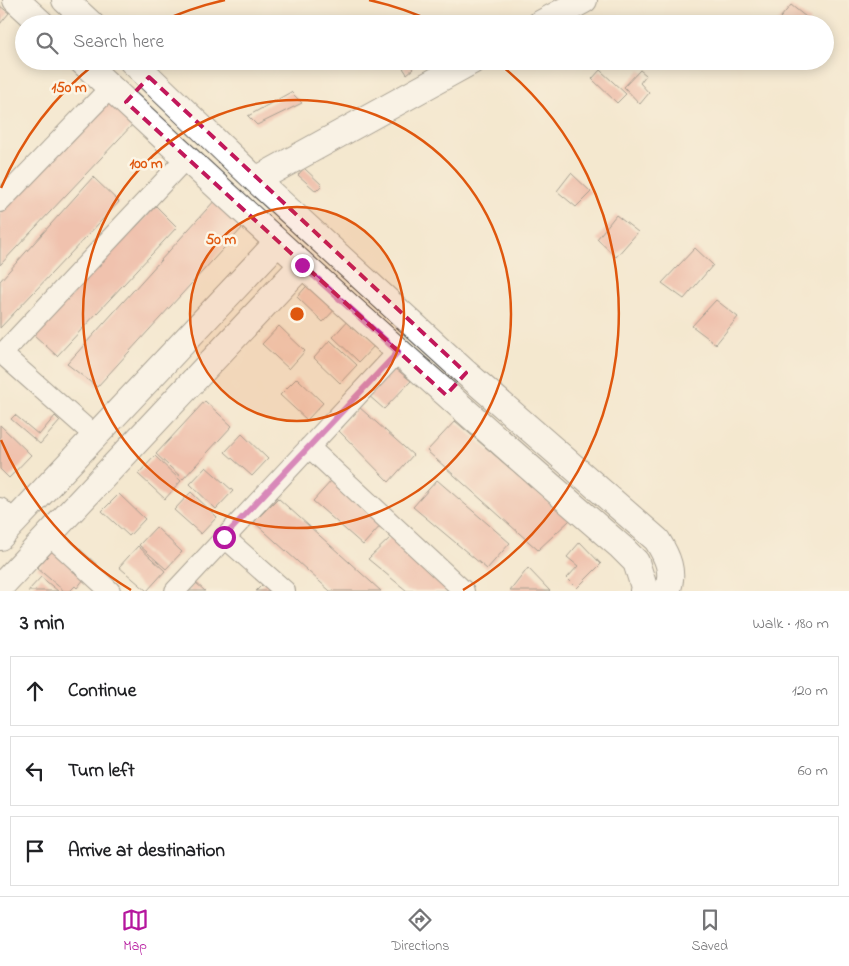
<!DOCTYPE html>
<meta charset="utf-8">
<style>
body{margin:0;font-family:"Indie Flower",sans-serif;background:#f6f6f6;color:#202124}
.stop{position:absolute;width:15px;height:15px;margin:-11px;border:4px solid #b5179e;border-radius:50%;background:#fff}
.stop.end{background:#b5179e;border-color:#fff;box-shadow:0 1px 5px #0008}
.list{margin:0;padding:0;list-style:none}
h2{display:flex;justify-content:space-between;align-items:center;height:65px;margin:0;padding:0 20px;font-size:21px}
h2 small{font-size:16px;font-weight:400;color:#757577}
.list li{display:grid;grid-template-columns:32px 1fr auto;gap:15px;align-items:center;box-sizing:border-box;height:70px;margin:0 10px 10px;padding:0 10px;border:1px solid #e0e0e0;border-radius:0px}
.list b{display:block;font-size:19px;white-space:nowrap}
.list em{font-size:16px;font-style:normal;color:#757577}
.icon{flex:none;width:28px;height:28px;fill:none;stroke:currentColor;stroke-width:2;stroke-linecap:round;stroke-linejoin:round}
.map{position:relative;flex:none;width:849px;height:591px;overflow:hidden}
.search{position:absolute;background:#fff;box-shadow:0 2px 12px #0003;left:15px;right:15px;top:15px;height:55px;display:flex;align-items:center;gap:12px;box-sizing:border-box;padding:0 18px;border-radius:28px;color:#757577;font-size:19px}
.sheet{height:305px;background:#fff}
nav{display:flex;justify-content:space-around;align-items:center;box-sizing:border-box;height:70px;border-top:1px solid #e0e0e0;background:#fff;font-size:14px;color:#757577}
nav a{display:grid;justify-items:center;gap:2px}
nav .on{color:#b5179e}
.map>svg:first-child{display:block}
</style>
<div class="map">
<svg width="849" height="591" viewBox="0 0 849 591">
<rect width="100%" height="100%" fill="#fcf5e5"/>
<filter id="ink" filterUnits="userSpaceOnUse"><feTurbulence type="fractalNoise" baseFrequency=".02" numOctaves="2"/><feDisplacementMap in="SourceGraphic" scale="10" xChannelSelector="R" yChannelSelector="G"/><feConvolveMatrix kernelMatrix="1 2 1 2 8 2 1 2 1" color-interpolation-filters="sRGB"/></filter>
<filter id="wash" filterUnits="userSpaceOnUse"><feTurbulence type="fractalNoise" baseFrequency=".0096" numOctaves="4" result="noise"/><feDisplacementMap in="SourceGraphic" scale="20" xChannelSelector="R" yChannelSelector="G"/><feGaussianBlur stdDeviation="1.12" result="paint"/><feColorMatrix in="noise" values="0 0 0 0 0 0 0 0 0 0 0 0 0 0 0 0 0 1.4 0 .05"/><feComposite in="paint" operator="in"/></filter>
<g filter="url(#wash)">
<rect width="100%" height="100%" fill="#f4e8cf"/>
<g id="blocks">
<path fill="#ea9485" d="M791 5 811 21 809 24H775Z
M0 6 9 13 0 24Z
M409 64 413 69 407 74 403 68Z
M600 70 626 94 617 103 592 79Z
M640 70 646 75 640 83 649 93 640 104 624 87Z
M291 92 302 103 257 125 248 116Z
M108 98 135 122 0 265V214Z
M304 168 322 185 316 191 298 175Z
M571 173 591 192 576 207 557 191Z
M93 177 119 202 0 328V281Z
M216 199 244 226 97 387 67 364Z
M156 206 177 227 57 356 33 334Z
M616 215 638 232 616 257 597 239Z
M695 248 713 265 684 299 662 283Z
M313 279 340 304 323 322 297 297Z
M716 300 738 317 716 344 692 326Z
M349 319 376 344 359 362 333 337Z
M279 326 305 351 289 369 262 344Z
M330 340 357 365 340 383 314 358Z
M395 368 411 381 384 409 368 395Z
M297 378 323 403 307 420 280 395Z
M205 401 232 426 183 479 156 454Z
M359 407 413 455 389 482 339 431Z
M15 415 39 435 55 416 60 421 40 444 11 419Z
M455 421 570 520 538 550 427 451Z
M0 425 31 455 9 478 0 469Z
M242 434 268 459 252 476 225 452Z
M155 456 181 481 165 499 138 474Z
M206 467 233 491 216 509 190 484Z
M332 480 382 524 363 545 313 501Z
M437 480 510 543 487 569 413 507Z
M191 492 217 517 201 534 174 510Z
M119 494 145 519 129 536 102 511Z
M278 498 381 591H330L254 522Z
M156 527 182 552 166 569 139 545Z
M391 537 455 591H407L368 559Z
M580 542 601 564 577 588 567 578 578 566 567 557Z
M138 546 165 571 147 591 119 567Z
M55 548 84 579 77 588 75 586 70 591H64L37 568Z
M528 568 550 591H510Z
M41 577 58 591H28Z
M266 581 277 591H256Z
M195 582 205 591H188Z"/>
</g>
</g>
<g filter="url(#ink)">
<use href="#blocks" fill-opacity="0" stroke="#494744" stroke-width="1"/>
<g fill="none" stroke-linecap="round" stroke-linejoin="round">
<defs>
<path id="minor" d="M0 202 110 88
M0 352 95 436
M2 354 187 157
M309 447 464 591
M0 508 15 522
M49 535 110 591
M224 537 285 591
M175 591 398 352"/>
<path id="major" d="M16 0 42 24
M65 0 91 24
M540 24 584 0
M82 61C259 227 438 389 621 547L636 562 644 587 643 591
M132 61 256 180 466 373 657 540C667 556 675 572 667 591
M256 180 472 61
M0 537 277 243
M0 587 302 265"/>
</defs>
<use href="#minor" stroke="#494744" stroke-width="22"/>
<use href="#major" stroke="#494744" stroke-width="28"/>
<use href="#minor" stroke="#fff" stroke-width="20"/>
<use href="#major" stroke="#fff" stroke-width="26"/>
</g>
</g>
<g fill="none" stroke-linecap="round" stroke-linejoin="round" filter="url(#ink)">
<path stroke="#b5179e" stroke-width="6" d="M224 537 398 352 302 265"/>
</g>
<path d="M0 0H849V591H0ZM149 77 466 373 446 395 126 102Z" fill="#f4e8cf" fill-opacity=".55" fill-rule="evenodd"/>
<path fill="none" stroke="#c2185b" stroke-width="4" stroke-dasharray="10 6" stroke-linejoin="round" d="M149 77 466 373 446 395 126 102Z"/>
<circle cx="297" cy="314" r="107" fill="#df570e" fill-opacity=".12"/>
<g fill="none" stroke="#df570e" stroke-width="2.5">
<circle cx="297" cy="314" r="107"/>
<circle cx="297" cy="314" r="214"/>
<path d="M131 590A322 322 0 0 1 1 440M1 188A322 322 0 0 1 97 62M158 23A322 322 0 0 1 225 0M369 0A322 322 0 0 1 436 23M497 62A322 322 0 0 1 463 590"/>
</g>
<circle cx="297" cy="314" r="8" fill="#df570e" stroke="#fcf5e5" stroke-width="2.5"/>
<g font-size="15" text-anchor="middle" font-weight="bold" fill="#df570e" stroke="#fcf5e5" stroke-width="5" stroke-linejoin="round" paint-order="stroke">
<text x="69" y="92">150 m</text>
<text x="146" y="168">100 m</text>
<text x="221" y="244">50 m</text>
</g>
</svg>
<div class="stop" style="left:224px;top:537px"></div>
<div class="stop end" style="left:302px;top:265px"></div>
<div class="search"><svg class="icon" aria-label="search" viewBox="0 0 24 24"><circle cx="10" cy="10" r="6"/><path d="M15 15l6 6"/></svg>Search here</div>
</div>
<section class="sheet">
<h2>3 min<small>Walk · 180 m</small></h2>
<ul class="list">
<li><svg class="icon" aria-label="ahead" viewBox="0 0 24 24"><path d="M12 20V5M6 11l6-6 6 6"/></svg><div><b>Continue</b></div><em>120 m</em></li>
<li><svg class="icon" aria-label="left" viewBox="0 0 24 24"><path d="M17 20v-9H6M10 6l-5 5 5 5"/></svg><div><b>Turn left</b></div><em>60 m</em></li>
<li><svg class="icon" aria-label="arrive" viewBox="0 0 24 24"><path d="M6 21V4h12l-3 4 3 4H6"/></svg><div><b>Arrive at destination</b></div></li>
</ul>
</section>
<nav>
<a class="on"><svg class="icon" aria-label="map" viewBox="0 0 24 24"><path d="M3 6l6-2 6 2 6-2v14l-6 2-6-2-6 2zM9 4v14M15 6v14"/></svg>Map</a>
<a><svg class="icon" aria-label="directions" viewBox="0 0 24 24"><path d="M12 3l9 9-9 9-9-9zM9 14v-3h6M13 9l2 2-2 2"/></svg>Directions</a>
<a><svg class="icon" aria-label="saved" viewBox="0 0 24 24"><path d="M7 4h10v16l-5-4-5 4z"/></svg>Saved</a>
</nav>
